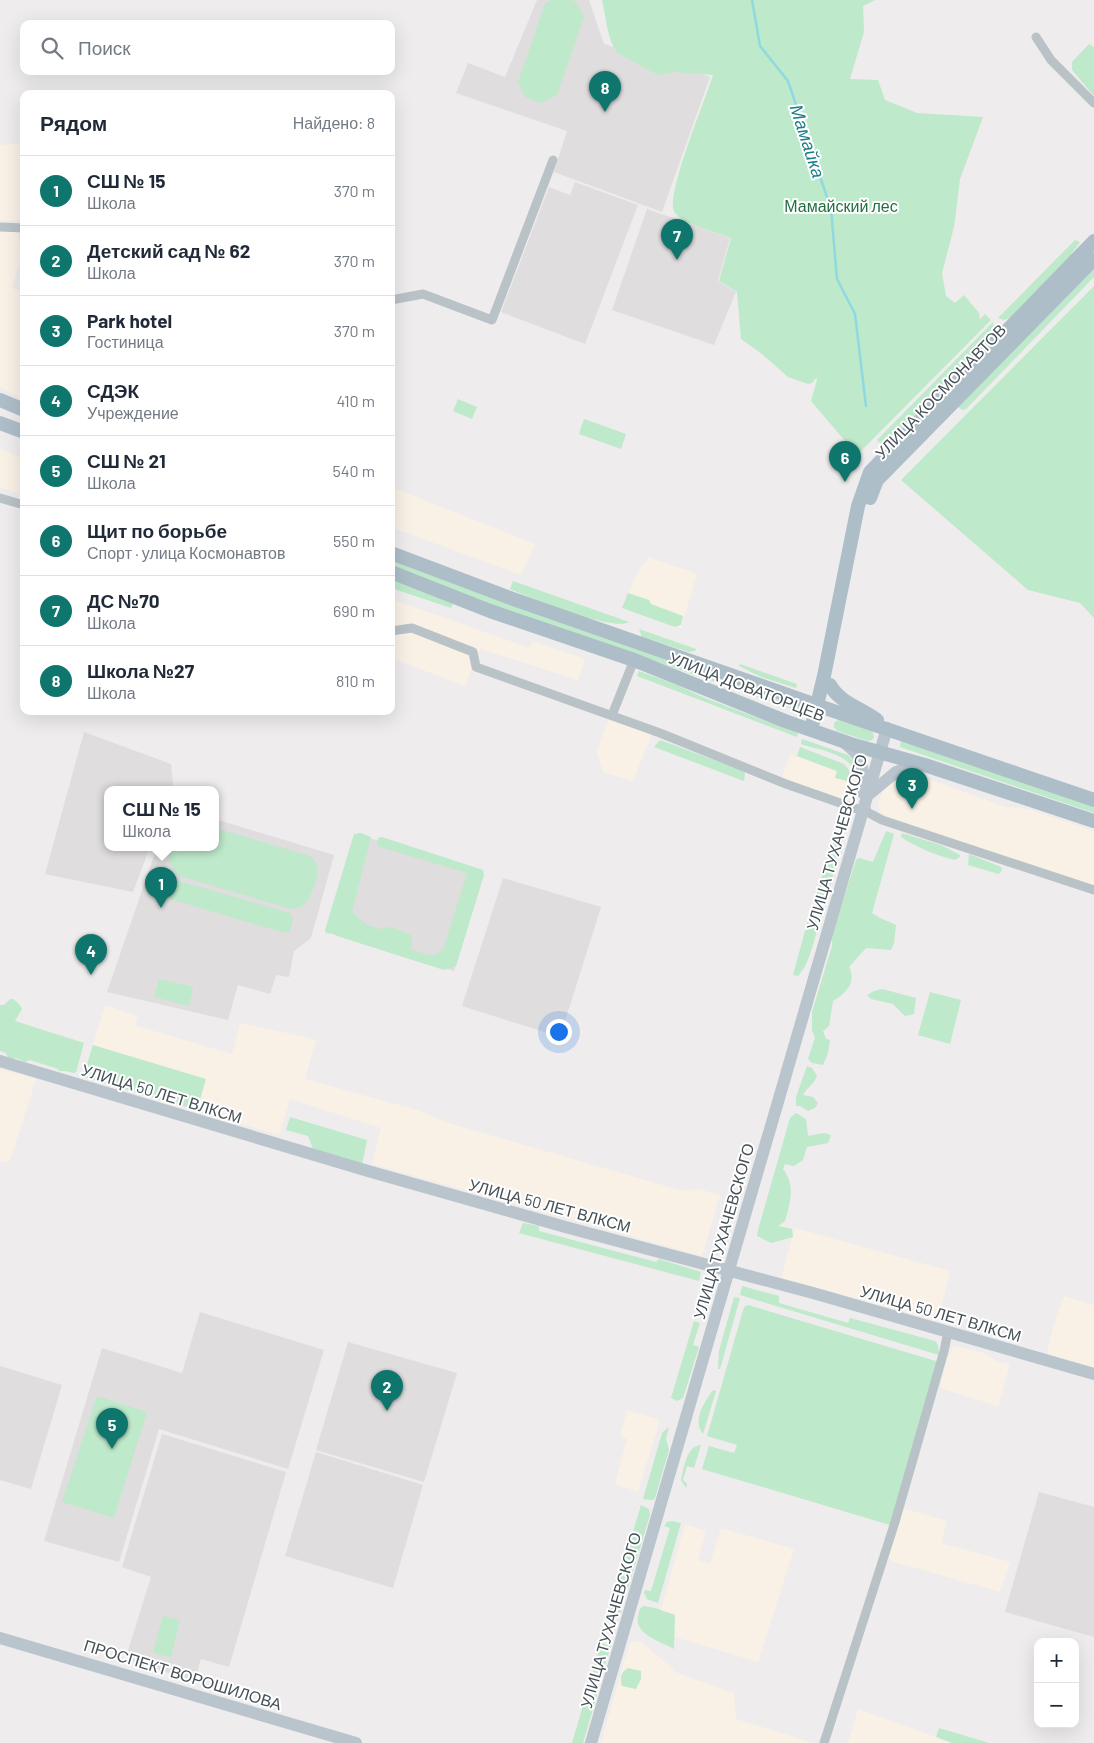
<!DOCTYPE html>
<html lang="ru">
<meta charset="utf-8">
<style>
body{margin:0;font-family:Barlow,sans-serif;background:#f2f2f3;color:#1f2937}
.controls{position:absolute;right:15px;bottom:15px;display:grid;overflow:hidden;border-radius:10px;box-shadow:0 5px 20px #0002}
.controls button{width:45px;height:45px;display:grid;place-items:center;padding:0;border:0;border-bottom:1px solid #e0e1e3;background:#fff;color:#1f2937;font:25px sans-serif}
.you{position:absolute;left:558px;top:1031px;width:18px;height:18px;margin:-12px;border:4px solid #fff;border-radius:50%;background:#1a73e8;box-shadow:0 0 0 8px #1a73e833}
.badge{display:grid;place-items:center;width:32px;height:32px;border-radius:50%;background:#0f766e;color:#fff;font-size:16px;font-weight:700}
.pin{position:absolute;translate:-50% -41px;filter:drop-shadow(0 1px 2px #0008)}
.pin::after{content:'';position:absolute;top:26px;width:18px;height:15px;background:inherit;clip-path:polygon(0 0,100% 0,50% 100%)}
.popup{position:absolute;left:104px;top:786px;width:115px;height:65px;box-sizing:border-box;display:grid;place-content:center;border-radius:10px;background:#fff;filter:drop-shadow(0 1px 4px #0005);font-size:16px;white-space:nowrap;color:#747a83}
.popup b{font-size:19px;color:#1f2937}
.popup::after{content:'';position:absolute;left:50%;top:100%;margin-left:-10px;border:10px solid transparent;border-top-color:#fff}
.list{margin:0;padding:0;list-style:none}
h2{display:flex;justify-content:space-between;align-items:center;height:65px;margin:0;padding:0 20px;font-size:21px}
h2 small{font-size:16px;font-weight:400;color:#747a83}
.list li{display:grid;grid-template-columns:32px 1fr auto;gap:15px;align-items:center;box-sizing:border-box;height:70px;padding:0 20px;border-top:1px solid #e0e1e3}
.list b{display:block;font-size:19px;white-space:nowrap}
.list p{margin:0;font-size:16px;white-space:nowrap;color:#747a83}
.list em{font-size:16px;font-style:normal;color:#747a83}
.icon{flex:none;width:28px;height:28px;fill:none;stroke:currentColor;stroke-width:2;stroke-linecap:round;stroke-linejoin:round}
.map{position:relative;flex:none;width:1094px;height:1743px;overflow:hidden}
.search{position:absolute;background:#fff;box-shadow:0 5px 20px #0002;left:20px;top:20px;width:375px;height:55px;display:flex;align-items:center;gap:12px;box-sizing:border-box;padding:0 18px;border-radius:10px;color:#747a83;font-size:19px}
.panel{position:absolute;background:#fff;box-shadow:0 5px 20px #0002;left:20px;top:90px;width:375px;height:625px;border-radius:10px}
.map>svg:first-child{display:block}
</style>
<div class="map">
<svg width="1094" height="1743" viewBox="0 0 1094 1743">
<rect width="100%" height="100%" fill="#eeecec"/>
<path fill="#f9f1e6" d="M24 143V220L0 221V145Z
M0 228 17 229 21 258 12 288 24 293V400L0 387Z
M0 449 24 458V501L19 499 20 494 0 487Z
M391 487 535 544 521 575 391 527Z
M649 557 697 574 681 628 622 608 638 571Z
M391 599 530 648 533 641 585 659 578 680 480 649 465 686 391 658Z
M609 717 652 733 633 781 603 772 597 752Z
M790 754 859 780 853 810 780 784Z
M914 774 1006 807 1028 809 1094 831V887L888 817 880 812 878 807 879 800 887 783 891 779Z
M105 1005 138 1016 134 1025 232 1054 240 1023 306 1037 316 1040 305 1079 417 1110 449 1123 683 1191 699 1189 720 1195 702 1256 372 1164 381 1128 290 1099 279 1135 197 1110 205 1082 93 1045Z
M0 1069 36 1079 10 1161 0 1162Z
M795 1228 950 1271 938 1321 781 1278Z
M1064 1296 1094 1305V1370L1050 1358 1047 1353 1054 1324Z
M954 1347H959L983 1353 997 1361 1010 1364 998 1406 940 1388 946 1363 950 1353Z
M627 1410 660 1420 638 1492 615 1484 627 1439 620 1436Z
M903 1508 947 1521 941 1543 1010 1562 1000 1592 891 1561 889 1557 890 1551Z
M685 1524 706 1531 698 1560 710 1564 721 1528 794 1549 758 1662 655 1631Z
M633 1641 641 1642 670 1666 675 1672 734 1693 736 1719 813 1743H601L629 1645Z
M858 1709 936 1737 952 1743H848Z"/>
<path fill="#dfdddd" d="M537 0H589L604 44 710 77 662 212 554 172 567 131 456 93 468 63 505 77Z
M575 182 638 205 585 344 501 312 549 187 570 195Z
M647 209 730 238 718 281 736 292 714 345 612 310Z
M84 732 171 764 173 784 171 789H107V847H150L133 892 45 874Z
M215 819 334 855 311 938 294 951 289 977 276 975 270 994 238 985 228 1020 107 992 157 847H215Z
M360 835 484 873 454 971 330 933Z
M503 878 601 907 560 1037 462 1006Z
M200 1312 324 1350 288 1469 159 1429 119 1562 44 1541 102 1348 182 1373Z
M348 1342 457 1373 424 1482 316 1450Z
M0 1366 62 1385 31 1489 0 1480Z
M162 1434 286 1472 229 1667 201 1659 195 1681 125 1660 151 1577 122 1567Z
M316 1452 423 1485 393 1588 285 1556Z
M1039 1492 1094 1507V1637L1005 1612Z"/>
<path fill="#bee9ca" d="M552 0H571L576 2 584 17 557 95 541 103 525 97 518 82 545 4Z
M602 0H875L863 6 864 32 850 79 878 80 885 100 917 113 983 117 960 179 954 227 942 273 946 296 955 303 964 295 979 313 980 319 947 353 985 314 991 320 857 455 811 401 817 380 816 378 812 383 808 384 788 377 762 354 741 339 737 292 719 281 731 238C716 232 685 225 675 213 663 200 707 96 713 75L673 72 658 75C652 71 619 55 617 52 607 39 606 16 602 0Z
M1089 44 1094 47V96L1072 70V62Z
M1075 240 1080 242 1067 260 1011 318 1004 320 998 318Z
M1094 265V277L966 409 962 410 958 407 970 391Z
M1094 286V618L1080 603 1028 590 901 480Z
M993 322 995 331 992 338 884 447 877 440Z
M458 399 477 407 472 419 453 411Z
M584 419 626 434 621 449 579 434Z
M391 560 502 602 809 709 808 714 500 608 391 566Z
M391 579 453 603 451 608 391 588Z
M513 581 629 622C614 632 528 597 510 589Z
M628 593 649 600 651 604 683 616 681 625 675 627 622 608Z
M639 629 696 649 695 651 689 652 642 637Z
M740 664 797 684 796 688 761 677 739 666Z
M639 671 677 685 705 698 798 733 797 737 637 676Z
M838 720 872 730 874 737 872 740 868 741 837 731 834 727V723Z
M802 739 848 755 854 762 858 773 855 772C848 753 818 750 801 744Z
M660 740 741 770 745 773 744 781 654 747Z
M901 741 1094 806V813L900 747Z
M800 747 844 764 853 775 849 776 847 781 835 778 837 771 797 756Z
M215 828 310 856 317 864V875L314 887 308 900 301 907 291 909 180 876C170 868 167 859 170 847H215Z
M886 831 894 834 872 913C880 919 888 921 896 925L894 943 891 950 866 948 849 967C857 982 846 993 833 1001L829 1026 823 1031 826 1039 830 1040 828 1053 823 1065 812 1063 808 1059 815 1038 812 1030V1012L832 946V934L856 860 859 858 873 862Z
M361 833 371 837 352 912 367 925 380 929 391 927 411 935 412 942 411 950 433 956 443 950 467 873 377 846 378 838 382 837 483 870 484 875 456 966 444 970 337 936 334 934 326 933 325 930 354 834Z
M902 833 941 845 960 855V857L955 860C935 855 918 848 901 837Z
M836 841 841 844 826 902 820 906H816L815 900 831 845Z
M969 854 1001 867 1002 870 999 874 968 865Z
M158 875 290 913 293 918 290 931 285 933 150 893 148 887 150 876Z
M813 913 821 916C816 933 810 964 798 976L793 975 808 920Z
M159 979 193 987 189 1006 154 997Z
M882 989 916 998 914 1014 905 1016 893 1004 871 999 867 995 874 991Z
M930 992 961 1000 950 1044 918 1035Z
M10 999H13L19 1004 22 1009 15 1021 84 1043 76 1072 74 1073 65 1071H59L58 1069 30 1060 25 1062 16 1058 11 1060 8 1058 6 1053 0 1051V1005H4Z
M93 1045 206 1079 197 1110 84 1077V1074Z
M807 1066 812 1068 817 1076C813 1086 807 1087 803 1095L813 1097 818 1103 815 1108 808 1111 800 1106H796V1097Z
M796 1113 806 1119 808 1136 824 1133 831 1135 828 1143 807 1147 803 1160 794 1166 785 1164 783 1169C796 1185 790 1203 785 1221L778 1226 792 1229 793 1237 771 1243 757 1236 758 1230 790 1118Z
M290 1117 367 1140 362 1165 313 1149 308 1136 286 1130Z
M523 1223 539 1226V1231L656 1262 659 1259 701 1272 699 1281 519 1233Z
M742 1286 779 1296V1303L848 1323 850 1318 935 1341 938 1345 939 1355 740 1295Z
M734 1297 740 1298 720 1369H718L719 1351Z
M748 1305 939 1362 890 1525 702 1469 709 1446 734 1453 737 1445 707 1436 744 1307Z
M694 1321 700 1323 693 1345 699 1347 683 1398 677 1401 671 1398Z
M713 1390 716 1391 703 1434C692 1421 704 1402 713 1390Z
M97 1396 147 1412 114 1518 62 1502Z
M669 1427 666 1439 669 1450 655 1498 653 1500 643 1499 662 1433Z
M701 1445 694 1468 687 1466 683 1480 687 1484 686 1488 681 1480C684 1468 686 1446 701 1445Z
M641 1505 649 1509 650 1515 619 1618 608 1616Z
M672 1521 681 1523 658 1603 647 1599 644 1593 645 1590 651 1591 670 1528 664 1526 667 1522Z
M643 1606 655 1608 675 1615 674 1649C662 1642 634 1634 638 1617 639 1612 639 1609 643 1606Z
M163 1616 180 1620 171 1657 153 1653Z
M601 1643 611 1646 602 1675 598 1680 591 1678Z
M628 1668 641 1671V1679L636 1689 622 1686C620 1678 620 1673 628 1668Z
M589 1685H593L598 1692 583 1743H572Z
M939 1728 989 1743H952L936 1737Z"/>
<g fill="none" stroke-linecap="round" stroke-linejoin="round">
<path stroke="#8fd9e1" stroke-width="2.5" d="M752 0 760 46 788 81 831 209 837 279 855 314 866 406"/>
<path stroke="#b9c2c7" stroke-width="9" d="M1036 37 1051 60 1094 103
M0 227 24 228
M391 300 423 294 492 320 553 160
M0 498 24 505
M391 631 412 628 473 652 476 667 660 733 786 784 863 811
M612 715 634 660
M865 804 867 812 882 820 1094 890
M824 1743 895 1522 944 1351 948 1332"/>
<path stroke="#b9c4cc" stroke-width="12" d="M842 741C864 756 864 768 863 793
M867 796 896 772 919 763
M0 1061 368 1171 569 1228 813 1293 1094 1374
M0 1638 356 1743
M591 1743 887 728"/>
<path stroke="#aebec8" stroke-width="14" d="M0 400 24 410
M0 423 24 432
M870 498 877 480 1094 259
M391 553 513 599 825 708 1094 800
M391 572 490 611 634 660 785 721 854 745 925 765 1094 821
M830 685C840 703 861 708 877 720
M811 730 824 676 858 506 870 472 1094 241"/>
</g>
<g text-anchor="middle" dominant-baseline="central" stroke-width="4" stroke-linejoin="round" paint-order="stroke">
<g font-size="16" fill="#20703f" stroke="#fff">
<text x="841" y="205">Мамайский лес</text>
</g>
<g font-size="16" fill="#465157" stroke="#fff">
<text transform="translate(940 391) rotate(-46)">УЛИЦА КОСМОНАВТОВ</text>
<text transform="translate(747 686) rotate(21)">УЛИЦА ДОВАТОРЦЕВ</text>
<text transform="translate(836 842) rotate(-74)">УЛИЦА ТУХАЧЕВСКОГО</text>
<text transform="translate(162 1093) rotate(17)">УЛИЦА 50 ЛЕТ ВЛКСМ</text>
<text transform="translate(550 1205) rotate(15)">УЛИЦА 50 ЛЕТ ВЛКСМ</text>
<text transform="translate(723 1231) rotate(-74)">УЛИЦА ТУХАЧЕВСКОГО</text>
<text transform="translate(941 1313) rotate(16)">УЛИЦА 50 ЛЕТ ВЛКСМ</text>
<text transform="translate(610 1620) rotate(-74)">УЛИЦА ТУХАЧЕВСКОГО</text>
<text transform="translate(183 1674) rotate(17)">ПРОСПЕКТ ВОРОШИЛОВА</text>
</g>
<g font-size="18" font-style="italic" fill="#1a7d88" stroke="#fff">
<text transform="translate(808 141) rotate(72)">Мамайка</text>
</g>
</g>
</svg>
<div class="controls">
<button>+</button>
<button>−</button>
</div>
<div class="you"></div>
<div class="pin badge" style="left:161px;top:908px">1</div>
<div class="popup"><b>СШ № 15</b>Школа</div>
<div class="pin badge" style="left:387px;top:1411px">2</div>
<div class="pin badge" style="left:912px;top:809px">3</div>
<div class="pin badge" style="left:91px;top:975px">4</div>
<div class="pin badge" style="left:112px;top:1449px">5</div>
<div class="pin badge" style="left:845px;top:482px">6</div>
<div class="pin badge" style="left:677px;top:260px">7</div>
<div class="pin badge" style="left:605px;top:112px">8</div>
<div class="search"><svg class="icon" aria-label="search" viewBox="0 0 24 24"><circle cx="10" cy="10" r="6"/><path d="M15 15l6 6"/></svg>Поиск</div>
<section class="panel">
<h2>Рядом<small>Найдено: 8</small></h2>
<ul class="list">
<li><span class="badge">1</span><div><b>СШ № 15</b><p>Школа</p></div><em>370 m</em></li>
<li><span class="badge">2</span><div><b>Детский сад № 62</b><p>Школа</p></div><em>370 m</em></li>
<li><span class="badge">3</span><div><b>Park hotel</b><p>Гостиница</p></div><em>370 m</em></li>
<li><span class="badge">4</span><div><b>СДЭК</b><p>Учреждение</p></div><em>410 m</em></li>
<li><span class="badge">5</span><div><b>СШ № 21</b><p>Школа</p></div><em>540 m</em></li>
<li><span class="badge">6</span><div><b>Щит по борьбе</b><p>Спорт · улица Космонавтов</p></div><em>550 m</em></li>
<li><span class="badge">7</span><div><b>ДС №70</b><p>Школа</p></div><em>690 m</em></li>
<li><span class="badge">8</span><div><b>Школа №27</b><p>Школа</p></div><em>810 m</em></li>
</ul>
</section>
</div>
